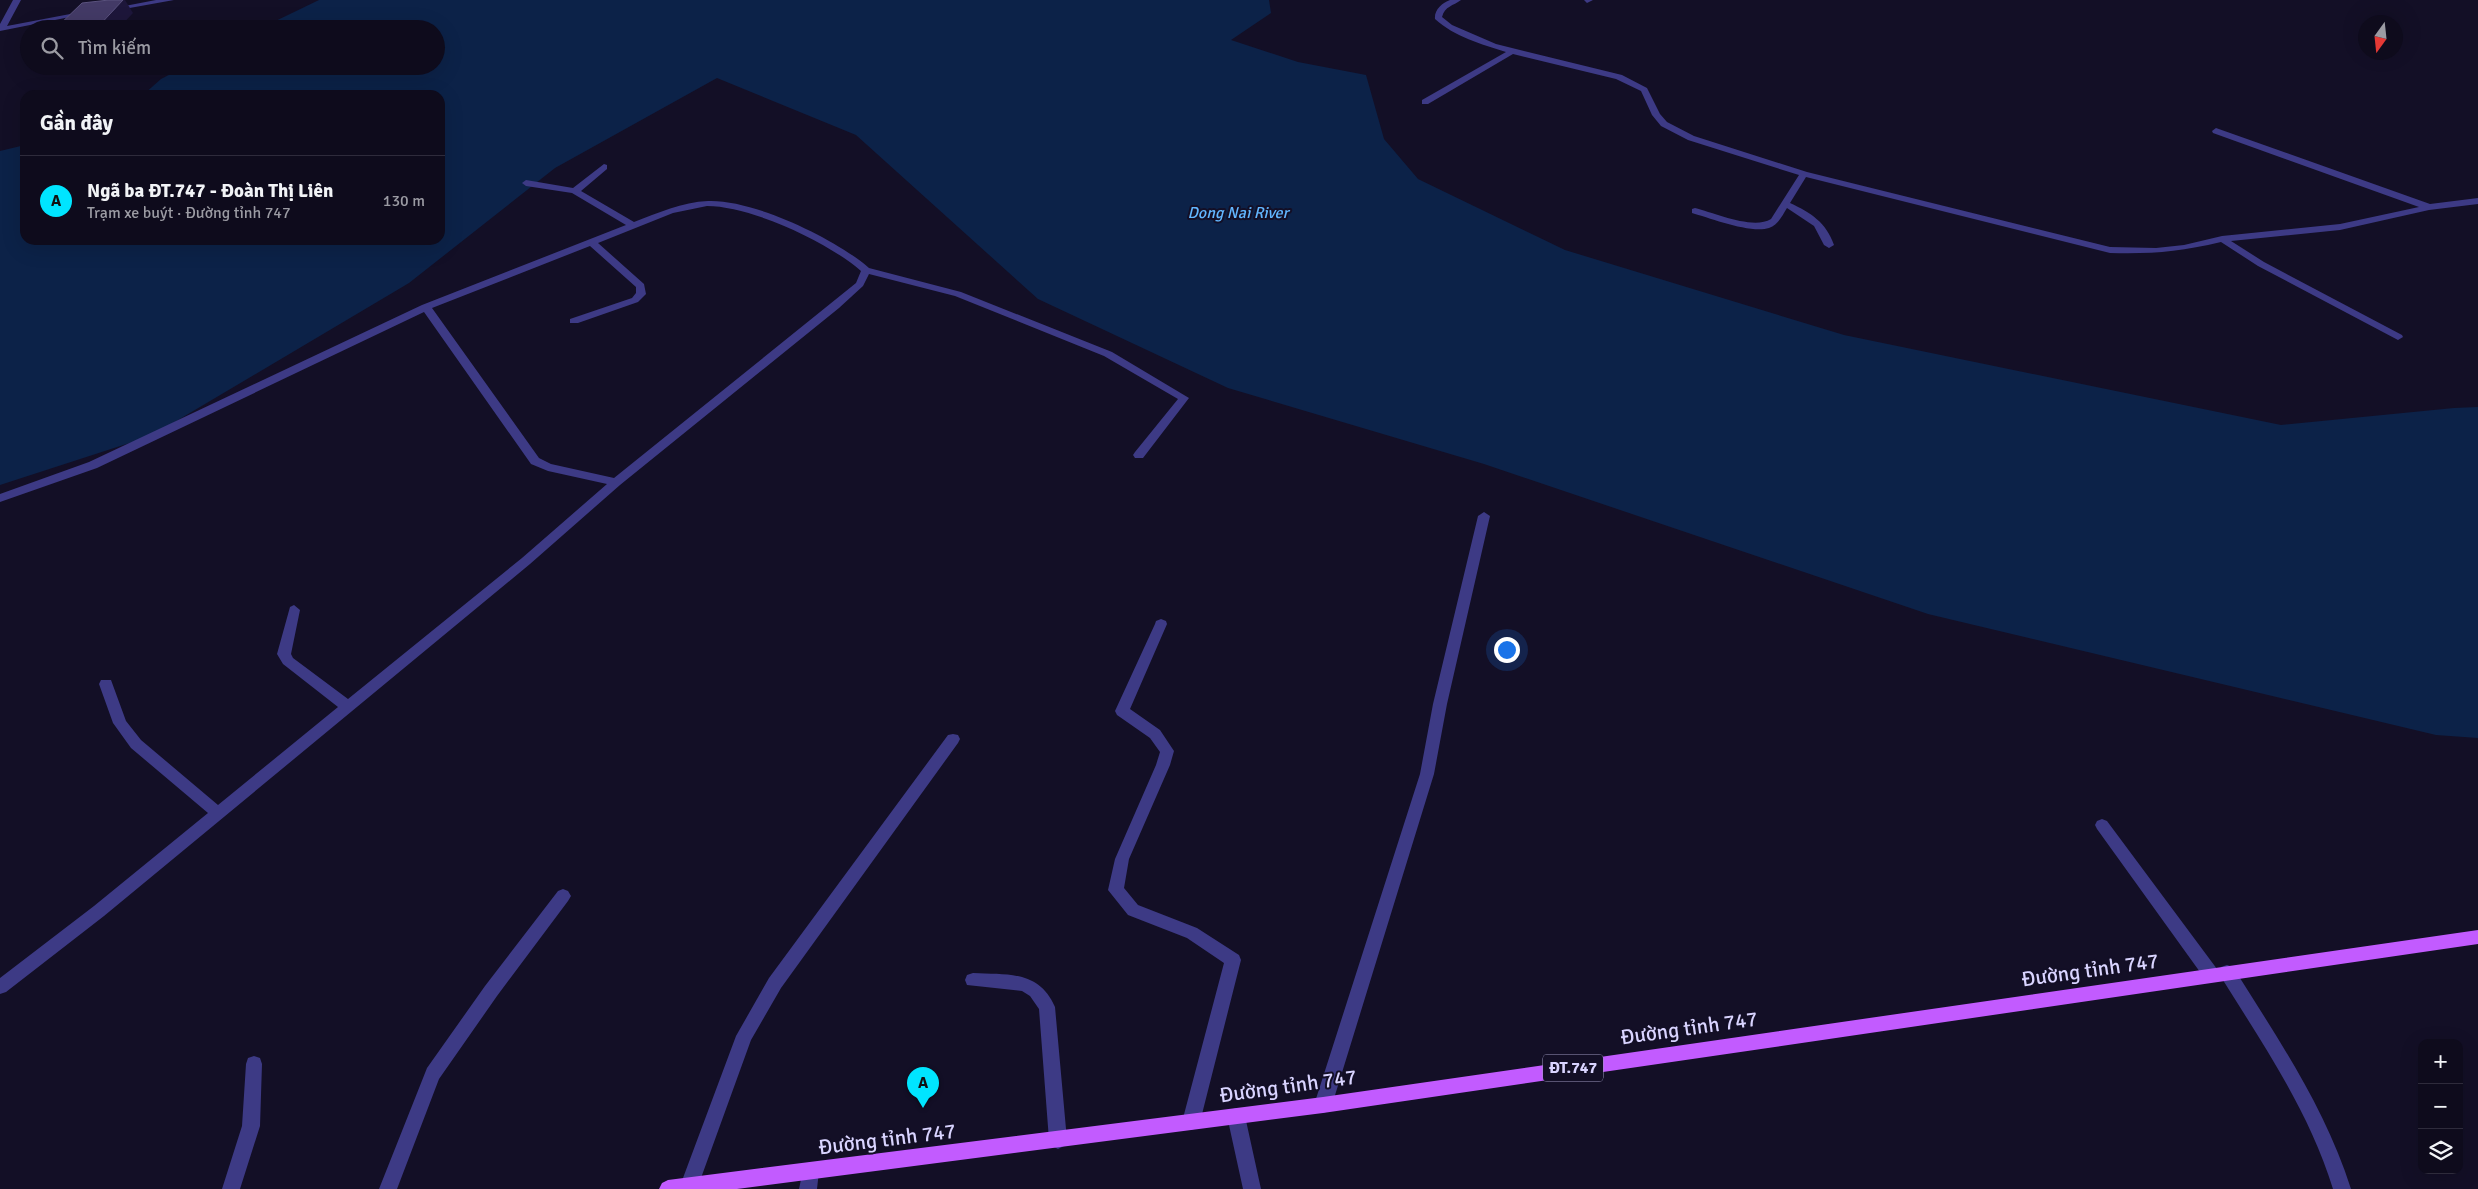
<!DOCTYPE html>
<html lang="vi">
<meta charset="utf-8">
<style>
body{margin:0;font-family:Signika,sans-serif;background:#1c1929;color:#f1f3f6}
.controls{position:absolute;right:15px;bottom:15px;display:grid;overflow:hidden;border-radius:10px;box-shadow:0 5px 20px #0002}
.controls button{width:45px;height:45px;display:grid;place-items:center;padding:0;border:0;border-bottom:1px solid #2e2b3b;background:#0e0b1c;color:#f1f3f6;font:25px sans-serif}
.compass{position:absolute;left:2358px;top:15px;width:45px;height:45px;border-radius:50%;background:#0e0b1c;box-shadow:0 5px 20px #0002;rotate:195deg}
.you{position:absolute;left:1506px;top:649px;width:18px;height:18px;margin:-12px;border:4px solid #fff;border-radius:50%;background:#1a73e8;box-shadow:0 0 0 8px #1a73e833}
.badge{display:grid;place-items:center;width:32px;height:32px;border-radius:50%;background:#00e5ff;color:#111;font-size:16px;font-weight:700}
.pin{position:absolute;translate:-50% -41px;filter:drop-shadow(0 1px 2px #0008)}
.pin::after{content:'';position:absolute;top:26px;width:18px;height:15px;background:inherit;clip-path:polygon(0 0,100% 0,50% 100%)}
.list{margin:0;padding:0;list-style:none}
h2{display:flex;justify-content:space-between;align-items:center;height:65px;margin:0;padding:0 20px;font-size:21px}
h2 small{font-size:16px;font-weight:400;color:#9b9ba3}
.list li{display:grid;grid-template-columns:32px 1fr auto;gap:15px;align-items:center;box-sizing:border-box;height:90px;padding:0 20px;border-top:1px solid #2e2b3b}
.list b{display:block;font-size:19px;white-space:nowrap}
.list p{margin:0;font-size:16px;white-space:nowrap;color:#9b9ba3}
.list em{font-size:16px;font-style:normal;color:#9b9ba3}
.icon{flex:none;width:28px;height:28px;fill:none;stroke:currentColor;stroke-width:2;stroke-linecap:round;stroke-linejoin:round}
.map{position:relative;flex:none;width:2478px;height:1189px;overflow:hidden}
.search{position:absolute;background:#0e0b1c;box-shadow:0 5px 20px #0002;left:20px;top:20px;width:425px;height:55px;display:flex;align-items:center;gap:12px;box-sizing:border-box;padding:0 18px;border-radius:28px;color:#9b9ba3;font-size:19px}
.panel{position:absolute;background:#0e0b1c;box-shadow:0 5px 20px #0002;left:20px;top:90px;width:425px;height:155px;border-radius:15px}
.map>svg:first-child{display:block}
</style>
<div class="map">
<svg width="2478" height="1189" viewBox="0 0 2478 1189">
<rect width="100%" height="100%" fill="#130f26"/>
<path fill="#0c2248" d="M319 0H1269L1271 13 1231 40 1298 62 1366 75 1384 139 1418 179 1565 250 1844 335 2281 425 2454 408 2478 407V738L2436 735 1928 614 1484 464 1228 388 1038 299 856 135 717 78 555 168 409 283 151 436 0 485V151L25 145V240H440V95H143L161 79 186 66H436V29H259Z"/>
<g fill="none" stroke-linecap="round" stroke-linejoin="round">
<path fill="#3d3a85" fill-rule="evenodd" d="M13 0H21L7 26 86 11 90 13 0 31V24Z
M156 0H174L113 11 109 9Z
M1450 0H1461C1453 6 1445 6 1442 17L1452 25 1496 44 1622 75 1647 88 1660 114 1667 122 1694 136 1807 172 2110 247 2156 248 2184 245 2222 236 2340 224 2419 207 2213 133 2212 131 2216 128 2430 204 2478 198V204L2429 210 2340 230 2231 241 2264 262 2402 335 2403 337 2398 340 2258 266 2221 242C2179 252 2152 254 2110 253L1806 177 1790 203C1811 213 1826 222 1834 245L1829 248 1824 245 1814 226 1787 208C1782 216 1778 225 1769 228 1751 234 1710 218 1692 213V209L1695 208C1715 213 1753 230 1771 219L1799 175 1688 140 1661 126 1652 115 1641 91 1616 79 1513 54 1428 104H1422V100L1506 52C1481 44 1455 37 1435 19 1434 10 1442 3 1450 0Z
M1584 0H1593L1587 3Z
M604 164 607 165V169L581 191 634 222C658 213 682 202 708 201 753 199 836 239 869 268L961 292 1112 352 1189 398 1143 458H1135L1133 455 1135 452 1178 399 1104 356 955 296 869 274 863 286 839 308 620 485 530 564 104 916 6 992 0 994V978L94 906 208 813 131 748 113 723 99 684 101 680H111L126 721 141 740 218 805 338 707 283 664 277 654 290 607 294 605 300 610 291 654 293 658 348 699 522 558 607 484 548 471 531 464 424 312 97 468 0 502V494L89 462 422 305 626 225 572 193 526 186 522 183 526 180 573 188ZM707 206C751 206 828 242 861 271L856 283 614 478 551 464 539 458 432 308 590 246 636 287V293L632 298 570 319V323H578L638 302 646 294 644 284 598 243 673 213Z
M1484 512 1490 516 1447 704 1434 774 1332 1105 1329 1111 1323 1113 1317 1111 1314 1105 1420 774 1433 704 1478 516Z
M1161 619 1166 621 1167 624 1130 709 1160 730 1174 751 1170 765 1129 859 1124 888 1138 905 1197 928 1239 955 1241 960 1200 1122 1197 1128 1191 1130 1185 1128 1182 1122 1224 963 1187 938 1128 915 1108 890 1115 859 1156 765 1160 752 1150 738 1117 715 1115 711 1155 624 1156 621Z
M953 734 958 735 960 739 958 743 781 988 751 1040 697 1189H681L680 1186 736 1036 769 978 948 735Z
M2102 819 2107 821 2217 969 2219 974 2217 979 2211 981 2205 979 2097 829 2095 825 2097 821Z
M563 889 568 891 571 896 568 901 497 996 439 1079 397 1189H379L427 1068 485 986 558 891Z
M2227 965 2233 967C2278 1039 2325 1107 2351 1189H2333C2309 1111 2264 1046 2221 977L2219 972 2221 967Z
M973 973C1008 975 1039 970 1055 1007L1067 1140 1064 1146 1058 1149 1052 1146 1049 1140 1039 1009 1030 996 1022 991 967 985 965 980 967 975Z
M254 1056 260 1058 262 1064 260 1126 240 1189H222L242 1126 246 1064 248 1058Z
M1236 1108 1242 1110 1245 1116 1261 1189H1243L1227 1116 1230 1110Z
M810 1162 816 1165 819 1171 817 1189H799L804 1165Z"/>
<path fill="#c25bff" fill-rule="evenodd" d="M2478 930V944L1323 1113 737 1189H659L662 1183 668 1180 1323 1097Z"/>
</g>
<path fill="#1d163a" d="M123 0H125L133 13 118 29H96Z"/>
<path fill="#433a66" stroke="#5a527e" d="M109 0H123L96 29H55L82 3Z"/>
<g text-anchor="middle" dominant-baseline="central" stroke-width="4" stroke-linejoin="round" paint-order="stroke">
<g font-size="16" font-style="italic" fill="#62b6ff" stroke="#130f26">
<text x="1238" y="213">Dong Nai River</text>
</g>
<rect fill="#130f26" stroke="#9e99be" stroke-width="1" x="1543" y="1054.5" width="60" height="27" rx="4"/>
<g font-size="16" font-weight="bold" fill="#d9d4ff">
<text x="1573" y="1068">ĐT.747</text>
</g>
<g font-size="21" fill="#d9d4ff" stroke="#130f26">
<text transform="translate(2090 970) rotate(-8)">Đường tỉnh 747</text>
<text transform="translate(1689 1028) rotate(-8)">Đường tỉnh 747</text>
<text transform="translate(1288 1086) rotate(-8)">Đường tỉnh 747</text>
<text transform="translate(887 1139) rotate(-7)">Đường tỉnh 747</text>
</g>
</g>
</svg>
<div class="controls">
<button>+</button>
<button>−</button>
<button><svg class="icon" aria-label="layers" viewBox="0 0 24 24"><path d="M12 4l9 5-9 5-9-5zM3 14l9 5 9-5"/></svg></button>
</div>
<svg class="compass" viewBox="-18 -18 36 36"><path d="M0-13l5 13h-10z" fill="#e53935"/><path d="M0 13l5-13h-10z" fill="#9b9ba3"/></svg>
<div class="you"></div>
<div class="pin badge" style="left:923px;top:1108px">A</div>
<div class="search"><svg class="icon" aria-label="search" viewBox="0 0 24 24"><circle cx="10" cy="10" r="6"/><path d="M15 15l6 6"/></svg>Tìm kiếm</div>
<section class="panel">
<h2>Gần đây<small></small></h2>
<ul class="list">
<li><span class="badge">A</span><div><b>Ngã ba ĐT.747 - Đoàn Thị Liên</b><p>Trạm xe buýt · Đường tỉnh 747</p></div><em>130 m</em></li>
</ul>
</section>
</div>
